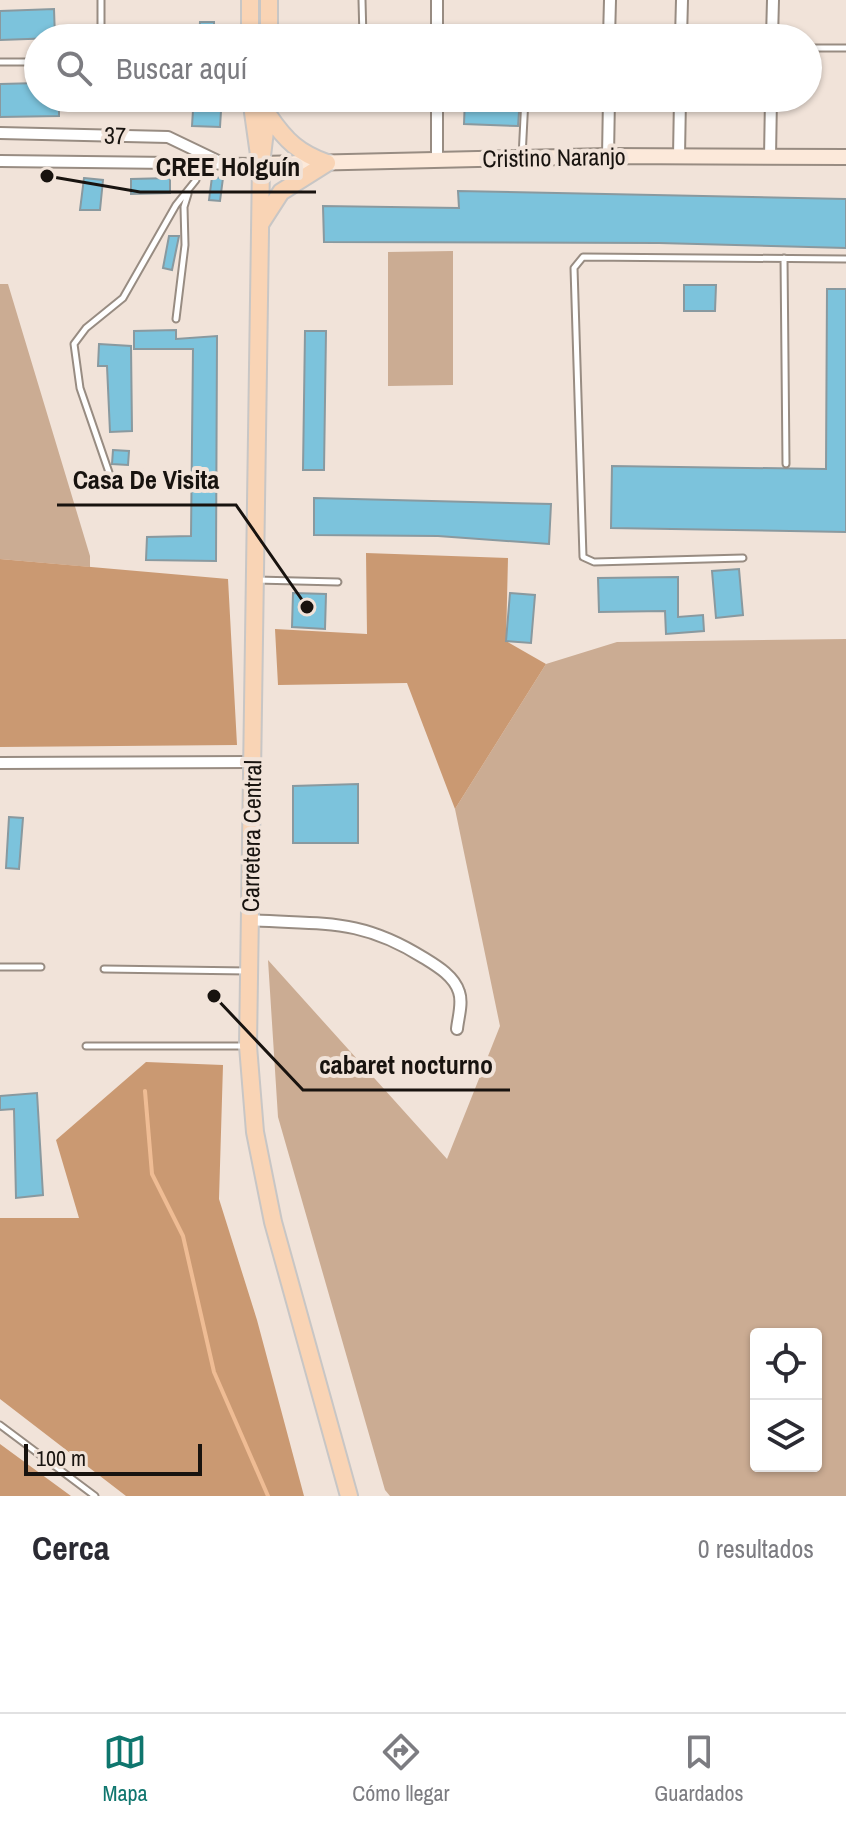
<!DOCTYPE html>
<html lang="es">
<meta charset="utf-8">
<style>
body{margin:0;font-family:"Archivo Narrow",sans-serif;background:#f7f7f7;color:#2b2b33}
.controls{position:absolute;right:24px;bottom:24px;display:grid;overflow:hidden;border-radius:8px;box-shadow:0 2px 6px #0004}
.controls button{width:72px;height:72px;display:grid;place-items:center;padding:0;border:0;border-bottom:2px solid #e1e1e2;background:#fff;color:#2b2b33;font:40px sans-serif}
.scale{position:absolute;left:24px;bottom:20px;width:178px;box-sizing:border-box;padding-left:8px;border:4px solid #18130f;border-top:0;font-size:22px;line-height:28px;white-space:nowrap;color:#18130f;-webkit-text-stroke:6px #f1e3d9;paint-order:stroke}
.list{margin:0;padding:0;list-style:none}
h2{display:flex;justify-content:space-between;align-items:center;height:104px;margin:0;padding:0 32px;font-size:34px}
h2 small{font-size:26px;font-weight:400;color:#7c7c81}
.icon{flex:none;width:44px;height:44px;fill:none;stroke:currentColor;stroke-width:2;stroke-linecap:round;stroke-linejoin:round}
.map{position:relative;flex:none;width:846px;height:1496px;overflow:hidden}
.search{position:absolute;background:#fff;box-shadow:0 2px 6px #0004;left:24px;right:24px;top:24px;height:88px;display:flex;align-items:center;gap:20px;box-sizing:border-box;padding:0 28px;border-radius:44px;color:#7c7c81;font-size:30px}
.sheet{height:216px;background:#fff}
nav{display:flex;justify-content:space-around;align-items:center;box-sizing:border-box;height:112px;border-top:2px solid #e1e1e2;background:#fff;font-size:22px;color:#7c7c81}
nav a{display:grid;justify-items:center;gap:4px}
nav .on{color:#0f766e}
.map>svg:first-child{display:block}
</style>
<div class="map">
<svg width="846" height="1496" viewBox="0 0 846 1496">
<rect width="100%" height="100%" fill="#f1e3d9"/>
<path fill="#cbac93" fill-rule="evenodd" d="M453 251V385L388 386V252Z
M0 284H8L90 556V567L0 559Z
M846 639V1496H390L385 1490 278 1117 268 960 447 1159 500 1026 455 809 546 664 617 642ZM816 1334V1466H756V1334Z"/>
<path fill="#ca9972" d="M366 553 508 558 506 641 546 664 455 809 407 683 278 685 275 629 367 634Z
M0 559 228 579 237 745 0 747Z
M146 1062 223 1065 219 1199 257 1320 304 1496H126L0 1399V1218H79L56 1140Z
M0 1444 71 1496H0Z"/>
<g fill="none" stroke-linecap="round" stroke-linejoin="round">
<path stroke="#efbc94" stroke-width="4" d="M145 1091 152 1174 183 1236 214 1372 268 1496"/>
</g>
<path fill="#7cc3dc" stroke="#89999f" stroke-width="2" d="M54 9 55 38 0 40V11Z
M200 22H214V38H199Z
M38 83V98H59V116L0 117V84Z
M184 98H208V110L221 111 220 127 192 126 193 110H183Z
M465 98H520L518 126 464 124Z
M212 177 223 178 220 201 209 200Z
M84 178 103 180 100 210H80Z
M170 178V193L131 194V179Z
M458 191 846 199V248L659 243 324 242 323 206 459 208Z
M169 236H179L172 270 163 268Z
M684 285H716L715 311H684Z
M827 289H846V532L611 528 612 466 826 469Z
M176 330V339L217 336 216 561 146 560 147 537 191 536 193 349H134V331Z
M305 331H326L324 470H303Z
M99 344 131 346 132 431 110 432 107 366H98Z
M113 450 129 451 128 465 112 464Z
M314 498 551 504 549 544 438 536 314 535Z
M739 569 743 615 716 618 712 571Z
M678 577V617L703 615 704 631 666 634 665 611 599 612 598 578Z
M293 593 326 594 325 629 292 627Z
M510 593 535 595 531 643 506 641Z
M358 784V843H293V786Z
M9 817 23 818 19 869 6 868Z
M37 1093 43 1195 16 1198 14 1109 0 1110V1096Z"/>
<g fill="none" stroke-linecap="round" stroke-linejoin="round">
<defs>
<path id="lane" d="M362 0 363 38
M101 38V0
M808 48H846
M0 62H38
M522 157 525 98
M784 258 786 464
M176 319 185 245 184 207 188 194
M114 487 80 388 74 344 86 328 123 298 176 205 196 180 199 163
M743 558 594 562 583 557 574 268 583 257 846 259
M256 580 338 582
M0 967H41
M104 969 248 971
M86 1046H247
M0 1425 95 1496"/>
<path id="street" d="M437 38V0
M609 38 610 0
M681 38 682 0
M772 38 773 0
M0 133 168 137 218 161
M608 156 609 98
M679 156 680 98
M770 157 771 98
M437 159V98
M0 161 261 164
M0 763 252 762
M250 920C322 925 359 917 424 958 437 966 454 976 459 992 463 1003 458 1018 457 1029"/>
<path id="secondary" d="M261 164 608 156 846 157"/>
<path id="primary" d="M250 0V38
M269 38V0
M251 98 259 155
M269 98 261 164 248 1046 255 1132 273 1222 349 1496
M269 116C286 141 299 153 327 163
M261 223 281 192 327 163"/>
</defs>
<use href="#lane" stroke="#988c82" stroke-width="9"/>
<use href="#street" stroke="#988c82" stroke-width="14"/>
<use href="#secondary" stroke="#988c82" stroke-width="18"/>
<use href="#primary" stroke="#c8c6c5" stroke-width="20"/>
<use href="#lane" stroke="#fff" stroke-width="5"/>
<use href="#street" stroke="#fff" stroke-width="10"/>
<use href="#secondary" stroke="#fce9da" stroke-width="14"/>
<use href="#primary" stroke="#f9d4b5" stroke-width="16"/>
</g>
<g text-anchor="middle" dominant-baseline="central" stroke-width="8" stroke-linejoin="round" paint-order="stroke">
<g font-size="24" fill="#18130f" stroke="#f1e3d9">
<text transform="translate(115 135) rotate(2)">37</text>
<text transform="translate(554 157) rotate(-1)">Cristino Naranjo</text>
<text transform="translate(251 836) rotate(-89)">Carretera Central</text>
</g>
</g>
<path fill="none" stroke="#18130f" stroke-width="3" d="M47 176L140 192H316M307 607L236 505H57M214 996L303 1090H510"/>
<g fill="#18130f" stroke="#f1e3d9" stroke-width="3">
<circle cx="47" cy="176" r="8"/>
<circle cx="307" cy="607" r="8"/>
<circle cx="214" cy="996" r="8"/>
</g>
<g font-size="26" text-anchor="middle" font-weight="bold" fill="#18130f" stroke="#f1e3d9" stroke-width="8" stroke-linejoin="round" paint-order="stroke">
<text x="228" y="176">CREE Holguín</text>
<text x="146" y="489">Casa De Visita</text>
<text x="406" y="1074">cabaret nocturno</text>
</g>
</svg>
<div class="controls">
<button><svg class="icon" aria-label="locate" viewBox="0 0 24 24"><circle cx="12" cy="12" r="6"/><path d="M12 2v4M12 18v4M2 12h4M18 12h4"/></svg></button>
<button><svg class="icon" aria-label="layers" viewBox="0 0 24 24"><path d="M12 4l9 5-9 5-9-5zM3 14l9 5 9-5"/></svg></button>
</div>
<div class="scale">100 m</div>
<div class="search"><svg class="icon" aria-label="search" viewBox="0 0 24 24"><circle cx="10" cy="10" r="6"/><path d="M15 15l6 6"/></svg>Buscar aquí</div>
</div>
<section class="sheet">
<h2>Cerca<small>0 resultados</small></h2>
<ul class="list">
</ul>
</section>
<nav>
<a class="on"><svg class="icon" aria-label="map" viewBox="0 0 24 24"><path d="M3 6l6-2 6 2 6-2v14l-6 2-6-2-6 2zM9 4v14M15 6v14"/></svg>Mapa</a>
<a><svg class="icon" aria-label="directions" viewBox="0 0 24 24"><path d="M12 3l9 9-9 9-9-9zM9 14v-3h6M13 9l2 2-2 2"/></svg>Cómo llegar</a>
<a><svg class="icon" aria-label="saved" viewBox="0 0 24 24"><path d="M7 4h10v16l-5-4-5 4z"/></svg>Guardados</a>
</nav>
